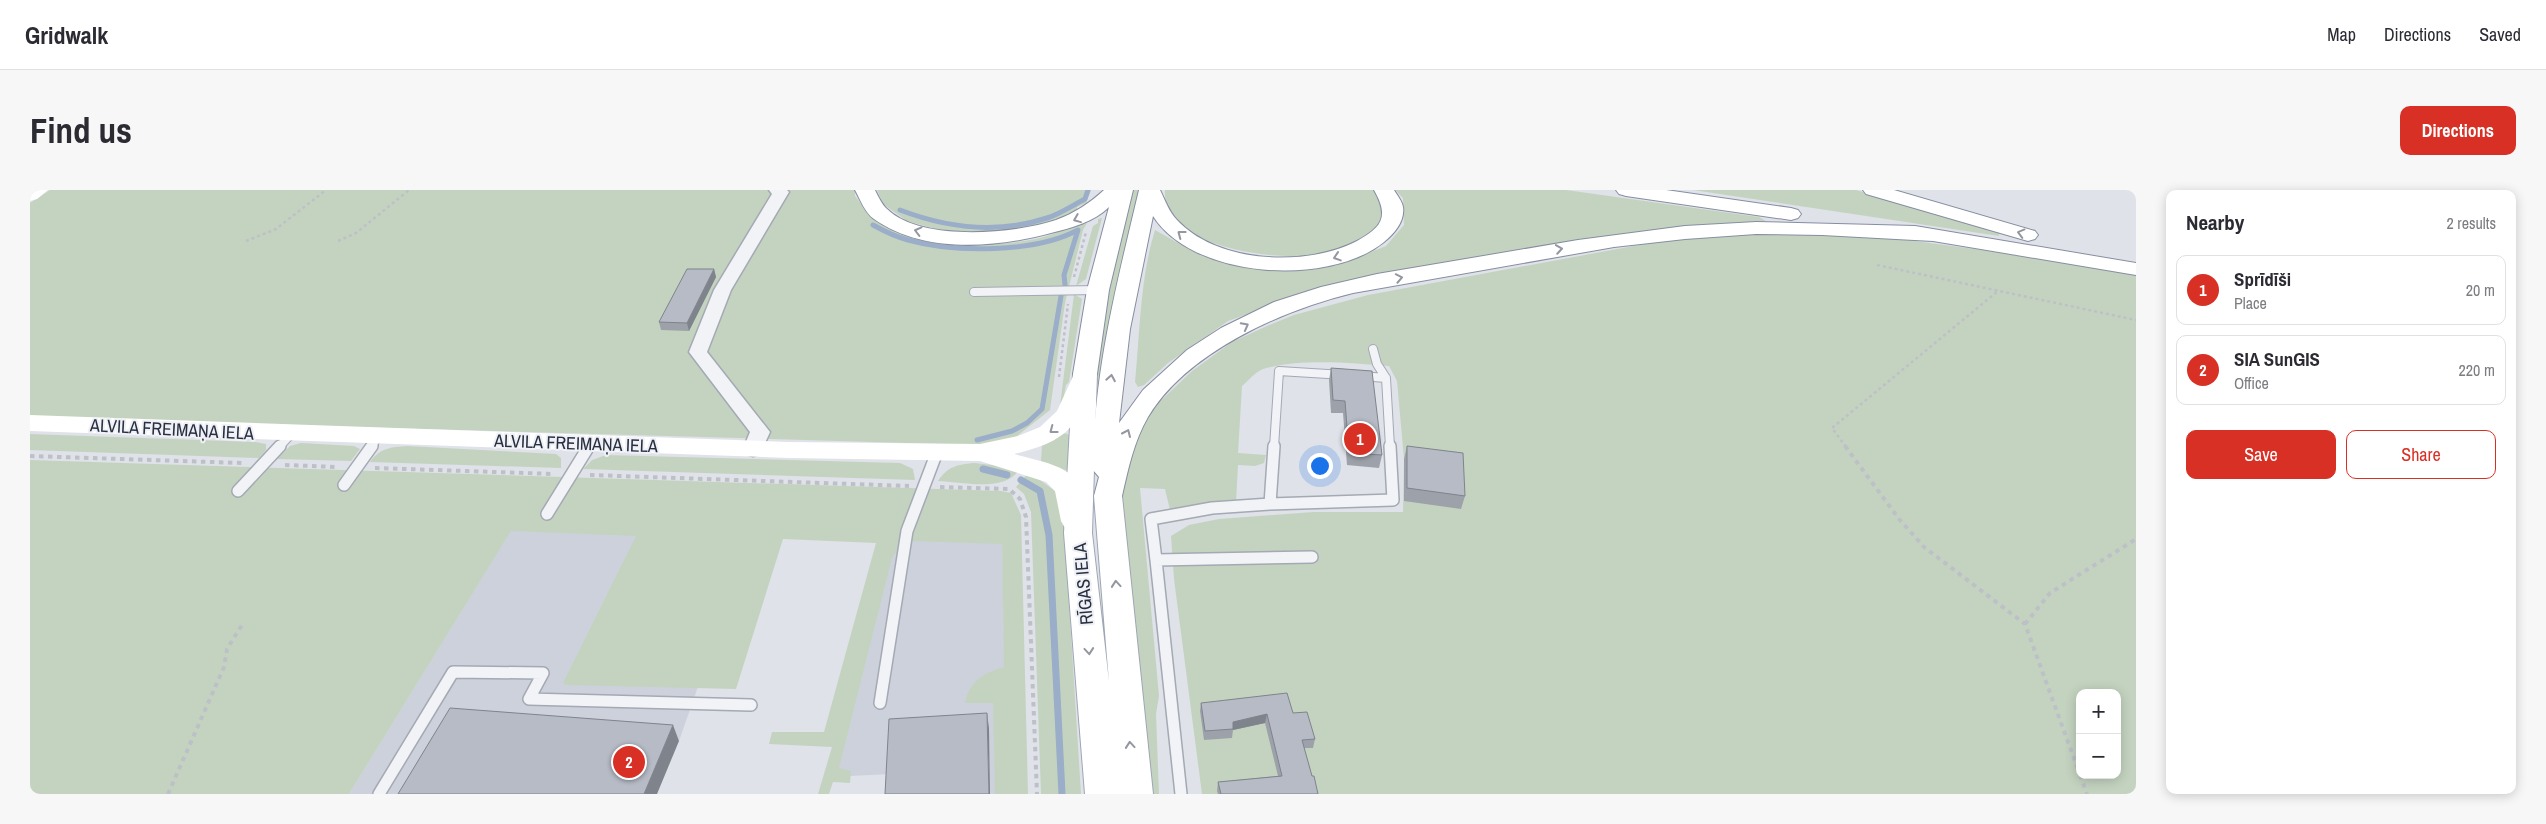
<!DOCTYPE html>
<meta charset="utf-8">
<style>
body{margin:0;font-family:"Archivo Narrow",sans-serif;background:#f7f7f7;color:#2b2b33}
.controls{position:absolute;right:15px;bottom:15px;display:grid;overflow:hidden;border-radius:10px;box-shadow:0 2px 12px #0003}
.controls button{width:45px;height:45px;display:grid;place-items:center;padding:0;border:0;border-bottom:1px solid #e1e1e2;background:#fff;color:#2b2b33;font:25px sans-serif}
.you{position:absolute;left:1289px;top:275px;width:18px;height:18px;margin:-12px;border:4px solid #fff;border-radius:50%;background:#1a73e8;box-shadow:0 0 0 8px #1a73e833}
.badge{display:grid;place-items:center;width:32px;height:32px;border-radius:50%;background:#d93025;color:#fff;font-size:16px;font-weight:700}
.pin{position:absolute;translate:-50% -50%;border:2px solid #fff;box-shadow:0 1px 5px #0006}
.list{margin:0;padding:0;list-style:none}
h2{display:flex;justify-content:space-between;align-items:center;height:65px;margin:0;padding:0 20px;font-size:21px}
h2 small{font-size:16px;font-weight:400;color:#7c7c81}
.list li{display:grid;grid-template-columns:32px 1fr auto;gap:15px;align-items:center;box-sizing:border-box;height:70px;margin:0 10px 10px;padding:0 10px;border:1px solid #e1e1e2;border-radius:10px}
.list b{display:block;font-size:19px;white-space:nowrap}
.list p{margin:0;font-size:16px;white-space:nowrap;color:#7c7c81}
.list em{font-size:16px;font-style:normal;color:#7c7c81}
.actions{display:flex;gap:10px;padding:15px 20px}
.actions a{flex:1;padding:11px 0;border:1px solid #d93025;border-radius:10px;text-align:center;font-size:18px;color:#d93025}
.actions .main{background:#d93025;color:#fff}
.map{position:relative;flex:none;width:2106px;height:604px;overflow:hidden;border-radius:10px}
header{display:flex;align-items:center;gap:30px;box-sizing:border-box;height:70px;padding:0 25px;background:#fff;border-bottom:1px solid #e1e1e2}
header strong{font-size:24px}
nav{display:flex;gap:28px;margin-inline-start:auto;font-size:18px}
.intro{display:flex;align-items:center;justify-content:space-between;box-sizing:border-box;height:120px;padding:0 30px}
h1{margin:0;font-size:35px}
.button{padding:12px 22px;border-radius:10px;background:#d93025;color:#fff;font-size:18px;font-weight:700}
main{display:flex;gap:30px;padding:0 30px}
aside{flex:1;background:#fff;border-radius:10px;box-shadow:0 2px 12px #0003}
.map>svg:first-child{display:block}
</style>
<header>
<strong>Gridwalk</strong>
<nav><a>Map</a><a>Directions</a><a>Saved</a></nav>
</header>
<div class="intro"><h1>Find us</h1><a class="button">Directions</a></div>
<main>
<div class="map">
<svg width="2106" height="604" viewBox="0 0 2106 604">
<rect width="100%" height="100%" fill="#dfe2e9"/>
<path fill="#cdd1db" d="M489 327 748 335 670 491 649 551 616 549 388 604H319Z
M862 341H972L977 604H960L958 538 860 584 801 587Z"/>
<path fill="#c4d3c0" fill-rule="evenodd" d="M20 0H825V6C831 13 837 24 845 30 886 58 962 59 1010 48 1026 44 1041 36 1057 33L1053 40 1035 113 1020 220 982 250 945 255 19 228 0 226V13Z
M847 0H1061L1056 13 1047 17V23L1002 40 937 44 910 40 877 31 853 14Z
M1099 0H1113L1072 194H1069L1066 192 1084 71Z
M1135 0H1345L1354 21C1352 26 1351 31 1349 36 1346 40 1338 44 1334 47 1322 54 1309 59 1295 63 1255 73 1131 60 1135 0Z
M1365 0H1536L1729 27 1736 31 1681 34 1590 46 1284 100 1198 131 1138 173 1114 195 1108 197 1105 192C1110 142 1110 88 1125 40L1148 53 1191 70 1242 77 1305 76 1356 56 1374 35 1373 8Z
M1663 0H1826L1969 42V46Z
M1072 28 1056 89 1046 96 1063 36 1068 33V29Z
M1741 41 1870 49 1952 60 2106 85V604H1172L1144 389 1141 346 1159 335 1189 329 1283 322H1373L1374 269 1367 191 1359 176C1321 173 1270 168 1233 179 1225 182 1218 191 1212 196L1208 263 1236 265 1234 273 1225 276 1208 275 1206 312 1140 320 1135 299 1110 298 1129 506 1126 524 1129 604H1118L1119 559 1096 365 1091 295 1102 256 1121 220 1162 181 1202 152 1237 136 1264 125 1338 105 1636 50ZM2050 503H2087V585H2050Z
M1044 104 1052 109 1039 192 1036 195 1032 216H1030Z
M1032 243 1038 244 1040 248 1038 279 1034 281 1011 271 1012 255Z
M0 244 225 252 236 254V260L229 268 0 260Z
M271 253 324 256 330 259 321 271 247 269 260 256Z
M377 256 526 264 531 268V278L340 272C350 258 361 257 377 256Z
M576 265 870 273 883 279 885 290 553 279 562 270Z
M0 270 971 301 981 303 991 325 998 604H965L963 513H935C939 491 954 483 974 477L972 354 880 351 869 357 862 368 809 578 821 581 820 593 803 592 799 604H788L802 557 739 554 742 542H794L846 353 753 349 706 499 536 495 533 493 606 346 481 341 319 604H0Z
M944 273 990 278C977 303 932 292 908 291 918 276 927 275 944 273Z
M999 282 1025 301 1033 316 1051 604H1011L1001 322 994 304 986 297Z"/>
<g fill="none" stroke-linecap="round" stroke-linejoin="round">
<path stroke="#9aadc9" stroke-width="5" d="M870 20C917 38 968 44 1017 28 1030 24 1043 15 1055 9L1058 0
M843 35C854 41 866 47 878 50 925 63 1005 63 1048 40L1034 85 1035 95
M947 250 982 241 997 233 1012 219 1031 106"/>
<path stroke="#9aadc9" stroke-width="7" d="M953 279 977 285
M991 290 1010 301 1019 345 1032 604"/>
<defs>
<path id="lane-far1" d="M944 102 1068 100
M1343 159 1347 174 1356 188 1360 257
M1331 186 1356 188
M249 257 261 244
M341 257 348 247
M558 257 561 253
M1244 257 1249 181 1314 185"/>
<path id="lane" d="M314 295 342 256
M208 301 250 256
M1240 314 1363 310 1360 256
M517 324 559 256
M1126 370 1121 329 1182 318 1240 314 1244 256
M850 513 877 341 907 262
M349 604 423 482 513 483 499 509 721 515
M1151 604 1126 370 1282 367"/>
<path id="street" d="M739 0H757L759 2 701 100 677 162 740 242 730 264 723 266 716 264 713 259 720 242 659 162 684 100 742 4Z"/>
<path id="primary" d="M1055 177 1064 179 1067 184 1062 343 1079 492 1064 306 1068 299 1078 297 1088 299 1092 306 1123 604H1055L1034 343 1043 184 1046 179Z"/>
<path id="highway" d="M825 0H845C848 6 852 15 857 19 891 52 984 44 1026 30 1045 23 1060 13 1074 0H1103L1079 100 1067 184 1064 189 1055 191 1046 189 1043 184 1057 100 1079 17C1064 32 1041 38 1021 43 965 58 894 64 844 29 835 23 830 9 825 0Z
M1109 0H1130C1135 10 1139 22 1147 30 1188 74 1277 77 1327 51 1353 37 1359 26 1344 0H1364C1367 5 1372 11 1373 17 1375 31 1365 43 1354 52 1299 97 1163 89 1123 26L1100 139 1089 233 1113 200 1157 160 1191 138 1244 112 1291 97 1347 84 1548 50 1655 36 1726 32 1885 36 2106 73V85L1903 51 1792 45 1726 44 1655 49 1584 57 1323 103C1253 120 1157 162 1118 227 1104 251 1098 279 1092 306L1088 313 1078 315 1068 313 1064 306 1069 287 1063 280C1063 184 1087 93 1109 0Z
M1586 0H1636L1761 18 1768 20 1771 24 1768 28 1761 30 1596 6 1589 4Z
M1833 0H1864L2005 41 2008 45 2005 49 1998 51 1991 49 1836 4Z"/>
</defs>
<use href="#lane-far1" stroke="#a4a9b3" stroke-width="10"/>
<use href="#lane" stroke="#a4a9b3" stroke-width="14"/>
<use href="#street" stroke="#a4a9b3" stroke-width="3"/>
<use href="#primary" stroke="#9ea6b5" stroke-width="2"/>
<use href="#highway" stroke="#868ea0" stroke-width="2"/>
<path stroke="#bdc0c7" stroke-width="2.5" stroke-dasharray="3 3" stroke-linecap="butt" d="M216 51 246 39 296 0
M308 51 326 43 379 0
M1847 75 2106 130
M1044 87 1056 42
M1029 187 1038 114
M1816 257 1802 238 1968 101"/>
<path stroke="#bdc0c7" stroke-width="4" stroke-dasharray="4.5 4.5" stroke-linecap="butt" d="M1815 256 1869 329 1894 357 1995 434 2050 585
M0 266 212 273
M255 275 307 277
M345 278 524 284
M560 285 879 296
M910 297 979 299 990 309 996 327 1007 604
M1995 434 2020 403 2106 349
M2050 585 2057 604
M138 604 194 477 197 459 212 435"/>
<use href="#lane-far1" stroke="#f2f3f7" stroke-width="8"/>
<use href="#lane" stroke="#f2f3f7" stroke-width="11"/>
<use href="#street" fill="#f2f3f7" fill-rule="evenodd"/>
<path fill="#fff" fill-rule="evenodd" d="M0 0H18L7 9 0 11Z
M1054 180 1063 182 1066 187C1049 237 1036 252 984 264 1006 271 1039 274 1050 296 1056 306 1057 320 1059 331L1055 338 1045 341 1035 338 1031 331 1025 301 1016 292 950 271 759 268 0 241V225L759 252 950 254 988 246 1010 237 1027 221 1045 182Z"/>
<use href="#primary" fill="#fff" fill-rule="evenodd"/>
<use href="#highway" fill="#fff" fill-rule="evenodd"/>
</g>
<path fill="#9da1aa" d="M684 79 686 87 659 141 631 140 629 132Z
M1301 178 1352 265 1349 278 1317 275 1313 223H1301L1299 190Z
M1377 256 1435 306 1431 319 1374 311V269Z
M1171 513 1263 523 1285 549 1283 558H1274L1282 586 1288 604H1188L1187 601 1188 592 1248 586 1235 533 1203 540 1202 548 1174 550 1170 521Z"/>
<path fill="#7f838b" d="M684 79 686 87 659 141 657 133Z
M957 523 959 538 960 604H959Z
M1237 524 1235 533 1203 540V532Z
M643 535 649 551 627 604H614Z"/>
<path fill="#b6bbc6" stroke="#7f838b" d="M657 79H684L657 133 629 132Z
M1301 178 1342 181 1352 265 1319 263 1315 211 1303 210Z
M1377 256 1433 263 1435 306 1377 298Z
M1257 503 1263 523 1277 522 1285 549 1272 550 1282 586H1284L1288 604H1191L1188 592 1252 586 1237 524 1203 532V539L1175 541 1171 513Z
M420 518 643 535 614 604H368Z
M957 523 959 604H855L859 529Z"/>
<defs><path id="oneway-chevron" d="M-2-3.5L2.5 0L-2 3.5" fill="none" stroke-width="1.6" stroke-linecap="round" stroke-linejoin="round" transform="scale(1.25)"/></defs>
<g stroke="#9497a0">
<use href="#oneway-chevron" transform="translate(1047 29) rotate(158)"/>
<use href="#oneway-chevron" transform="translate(888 41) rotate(-166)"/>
<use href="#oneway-chevron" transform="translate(1991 43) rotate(-165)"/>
<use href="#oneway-chevron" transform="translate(1151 44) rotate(-143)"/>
<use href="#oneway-chevron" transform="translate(1529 59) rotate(-9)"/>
<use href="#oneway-chevron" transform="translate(1307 67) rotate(162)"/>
<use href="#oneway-chevron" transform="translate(1369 88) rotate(-11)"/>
<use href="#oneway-chevron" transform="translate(1215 136) rotate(-28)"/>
<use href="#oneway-chevron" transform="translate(1081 188) rotate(-80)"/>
<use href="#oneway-chevron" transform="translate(1023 240) rotate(143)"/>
<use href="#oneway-chevron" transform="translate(1097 243) rotate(-66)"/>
<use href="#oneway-chevron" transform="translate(1086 394) rotate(-95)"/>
<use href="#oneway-chevron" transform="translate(1059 461) rotate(85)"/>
<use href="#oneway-chevron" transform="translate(1100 555) rotate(-95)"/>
</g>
<g text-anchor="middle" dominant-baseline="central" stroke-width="4" stroke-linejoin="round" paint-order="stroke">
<g font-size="18" fill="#282f40" stroke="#eff1f6">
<text transform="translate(142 239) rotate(3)">ALVILA FREIMAŅA IELA</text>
<text transform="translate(546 253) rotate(2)">ALVILA FREIMAŅA IELA</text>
<text transform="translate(1053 394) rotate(-95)">RĪGAS IELA</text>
</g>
</g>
</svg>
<div class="controls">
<button>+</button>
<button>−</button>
</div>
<div class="you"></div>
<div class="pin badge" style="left:1330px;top:249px">1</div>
<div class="pin badge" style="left:599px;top:572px">2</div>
</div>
<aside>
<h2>Nearby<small>2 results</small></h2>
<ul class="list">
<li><span class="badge">1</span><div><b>Sprīdīši</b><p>Place</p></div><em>20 m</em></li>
<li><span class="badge">2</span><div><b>SIA SunGIS</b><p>Office</p></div><em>220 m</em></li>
</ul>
<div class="actions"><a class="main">Save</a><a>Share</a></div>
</aside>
</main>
